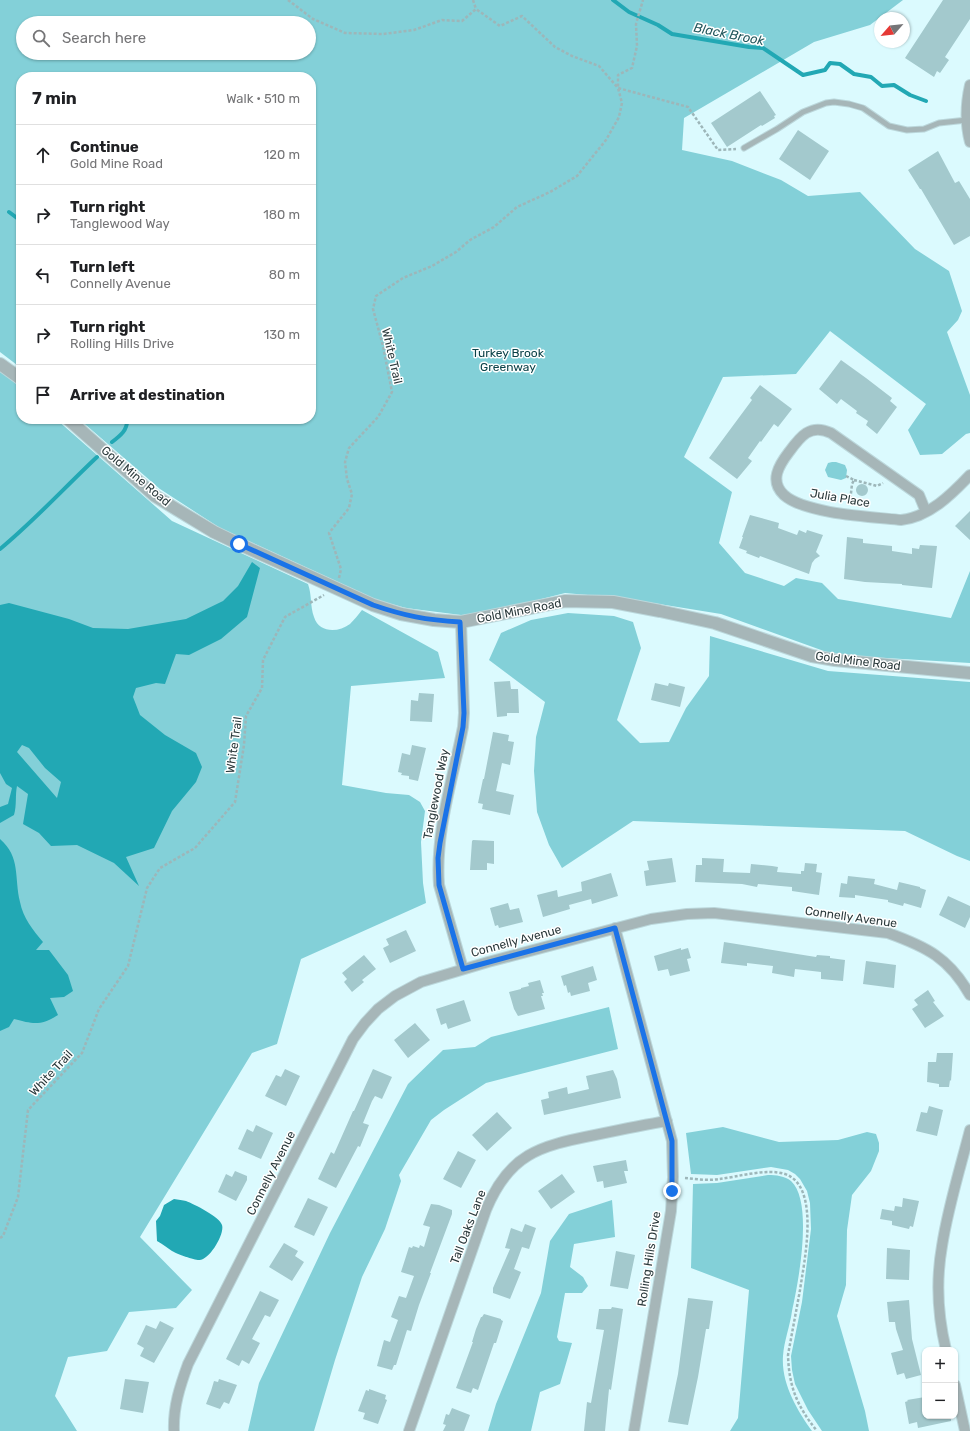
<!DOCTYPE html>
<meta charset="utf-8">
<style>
body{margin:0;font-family:Rubik,sans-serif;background:#f6f6f6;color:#202124}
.controls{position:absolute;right:12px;bottom:12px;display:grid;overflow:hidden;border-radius:8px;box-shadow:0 1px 3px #0004}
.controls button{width:36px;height:36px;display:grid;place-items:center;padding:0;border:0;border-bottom:1px solid #e0e0e0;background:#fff;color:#202124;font:20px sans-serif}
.compass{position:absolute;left:874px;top:12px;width:36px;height:36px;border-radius:50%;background:#fff;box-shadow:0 1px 3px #0004;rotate:242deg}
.stop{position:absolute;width:12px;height:12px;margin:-9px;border:3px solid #1a73e8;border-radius:50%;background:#fff}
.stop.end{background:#1a73e8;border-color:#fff;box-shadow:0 1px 4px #0008}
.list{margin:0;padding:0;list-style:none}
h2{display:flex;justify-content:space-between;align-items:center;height:52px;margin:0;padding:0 16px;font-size:17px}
h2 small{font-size:13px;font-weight:400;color:#757577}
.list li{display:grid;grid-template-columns:26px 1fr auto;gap:12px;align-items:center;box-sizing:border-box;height:60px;padding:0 16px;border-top:1px solid #e0e0e0}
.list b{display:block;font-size:15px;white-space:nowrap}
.list p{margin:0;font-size:13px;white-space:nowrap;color:#757577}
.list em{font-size:13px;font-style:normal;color:#757577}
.icon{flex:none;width:22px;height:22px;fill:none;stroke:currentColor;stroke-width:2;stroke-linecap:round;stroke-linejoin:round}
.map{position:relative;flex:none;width:970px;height:1431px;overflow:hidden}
.search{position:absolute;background:#fff;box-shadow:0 1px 3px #0004;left:16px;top:16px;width:300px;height:44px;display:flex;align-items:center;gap:10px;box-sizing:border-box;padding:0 14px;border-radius:22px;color:#757577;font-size:15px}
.panel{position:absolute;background:#fff;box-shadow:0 1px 3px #0004;left:16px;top:72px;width:300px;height:352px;border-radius:16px}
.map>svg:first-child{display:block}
</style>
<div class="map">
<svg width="970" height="1431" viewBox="0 0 970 1431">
<rect width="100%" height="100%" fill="#dbfafe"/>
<path fill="#83d0d8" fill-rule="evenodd" d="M0 0H903L870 25 814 42 684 118 682 150 732 161 781 180 808 196 860 192 915 249 949 271 962 311 958 320 947 332 970 395V433L966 434 942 454 920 455 908 430 926 404 830 331 796 374 723 377 684 457 732 492 719 543 745 573 784 586 796 578 822 583 838 599 951 618 970 571V663L835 655 721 614 622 598 565 593 486 613 461 615 406 608 377 600 220 528 160 489 79 419H311V77H21V368L0 352ZM23 23H309V53H23Z
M0 370 21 388V419H56L172 521 308 584C312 595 310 606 314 617 319 633 338 633 350 624 354 620 358 615 362 610L438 652 445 678 351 686 342 785 386 793 409 795 420 802 425 811 421 842 423 883 426 903 301 959 277 1044 252 1053 140 1237 192 1290 176 1308 129 1312 107 1351 68 1357 55 1396 77 1431H0Z
M832 462H836L845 465 847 470 846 478 841 480 828 477 825 470 828 463Z
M568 613 614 616 633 622 641 648 617 720 640 743 669 742 686 708 709 676 710 636 828 671 970 682V861L957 856 905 831 633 821 562 868 549 845 537 812 534 771 536 737 545 702 489 660 501 633 531 620Z
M609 1007 618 1049 486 1083 444 1110 431 1120 399 1175 401 1181 385 1229 362 1277 335 1360 314 1431H248L259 1383 330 1233 408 1084 443 1050 475 1047 491 1037Z
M723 1127 779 1142 838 1140 867 1132 876 1134 879 1143V1151L871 1171 852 1195 847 1230 846 1285 837 1316 865 1411 869 1431H822L808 1410 795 1384 792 1370 791 1356 802 1302 811 1229 810 1203 807 1191 800 1179 795 1174 788 1170 771 1167 717 1175 691 1174 686 1133Z
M768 1175C776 1175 785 1176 791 1181 814 1202 798 1284 792 1311 790 1326 784 1341 783 1356 781 1383 797 1410 812 1431H730L738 1418 749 1290 691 1268 693 1184 717 1183Z
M612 1200 615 1237 574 1244 570 1267 583 1277 588 1286 582 1293H565L557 1337 559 1341 572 1343 560 1384 540 1392 531 1431H488L496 1404 541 1293 550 1241 569 1214Z"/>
<path fill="#22a8b4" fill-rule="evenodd" d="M252 562 260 568 247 617 221 639 189 655 176 654 165 684 156 683 136 688 133 697 140 715 165 735 196 753 202 767 196 782 172 811 154 848 126 857 139 886 114 863 77 845 51 846 39 833 23 824 28 794 17 786C15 795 17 805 14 815L0 823V807L8 804 12 788 6 784 0 773V605L9 603 69 619 93 628 128 629 186 619 223 601 238 586ZM22 745 29 748 45 768 61 782 57 798 17 752Z
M0 839C21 857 14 878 20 902 23 918 33 930 43 942L36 950H49L68 975 73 991 64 997 50 998 58 1015C41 1026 33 1024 14 1019L9 1027 0 1031Z
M174 1199C178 1200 183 1200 186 1201 194 1204 220 1217 222 1225 225 1234 209 1261 199 1260 194 1260 177 1254 172 1251 167 1248 163 1244 157 1241L156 1221 160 1216 164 1205Z"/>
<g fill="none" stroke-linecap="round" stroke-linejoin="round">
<path stroke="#22a8b4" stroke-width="4" d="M613 0 629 12 658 25 672 34 749 47 763 48 803 75 825 70 830 63 840 64 854 74 871 77 882 86 894 85 910 95 926 101
M9 212 21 221
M112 442C120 436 128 430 127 419
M0 549C34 521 64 488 97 457"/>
</g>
<path fill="#a3c9cd" d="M943 0H970V19L945 57 949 60 940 73 937 71 934 77 905 58Z
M760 91 776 115 774 116 775 118 762 126 761 125 727 147 711 123Z
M798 130 829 151 810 180 779 159Z
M938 151 955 183 959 181 970 199V236L954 245 921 189H920L908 170Z
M841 360 866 378 892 398 890 401 897 407 877 434 866 425 868 421 856 413 857 411 841 399 837 404 819 389Z
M760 385 792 409 778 427 774 424 761 442 760 441 748 458 752 461 737 479 709 458 752 400 750 398Z
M856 490a6 6 0 1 1 12 0a6 6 0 1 1-12 0Z
M970 511V540L955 526Z
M750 515 779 523 778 528 797 535 799 530 806 533 807 530 823 535 816 552 820 556 815 559 812 563 809 574 760 556 759 558 746 553 747 551 739 548 743 537H742Z
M847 537 863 539V543L892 546V551L912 554V548L919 549 920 545 937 546 932 588 902 585V584L865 582 844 579Z
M510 681 511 689H518L519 713H507V716L497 717 494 682Z
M655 683 668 686 669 683 685 687 680 707 651 700Z
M419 693 434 694 432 722 410 721 411 700 418 701Z
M493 732 509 735 508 741 514 742 510 765 502 763 496 791 514 795 510 815 482 809 483 804 478 803 483 779H484Z
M412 745 426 748 418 781 409 779V776L401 775 402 773 398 772 402 753 410 755Z
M473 840 494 841V864L487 863V870H470L472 841Z
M672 858 676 882 646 886 644 871 649 870 647 861Z
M702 858 724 859 723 872 750 873 751 864 772 866 778 867 777 872 801 874V871H804L805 863 817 864 816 872 822 873 819 895 792 891V887L769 885 758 884 757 887 742 884 695 882 696 865H702Z
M611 873 618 896 592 904 591 899 569 905 570 909 543 917 537 895 557 890 558 897 582 891 581 882Z
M848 876 875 879 874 884 897 890 899 882 920 887V888L926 890 921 908 904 903 903 906 888 902V900L855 895V898L839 897 841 883 847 884Z
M948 896 970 906V917L965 928 939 915Z
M508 903 510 910 519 908 523 922 499 928 498 925 495 926 490 908Z
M406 930 416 951 390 963 383 948 389 945 386 939Z
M724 942 797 954 816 957 817 955 830 956V958L845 960 843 981 821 979V972L795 969 794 977 772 973 773 966 747 963V966L721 963Z
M681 948V950L688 948 691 958 687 959 690 971 670 976 668 969 658 971 654 956Z
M364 955 376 969 362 980 364 982 352 992 344 982 347 979 342 973Z
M866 961 896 965 894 988 863 984Z
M593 966 597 980 588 983 590 991 571 996 570 992 568 993 566 985 564 986 561 976Z
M540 980 544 993H542L543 996H541L545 1009 518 1016 514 1009 509 992 521 989V988L529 986 528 983Z
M928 990 935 1001 933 1002 944 1016 925 1028 912 1009 918 1005 914 1000Z
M464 1000 471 1021 448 1029 446 1023 441 1025 436 1009Z
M415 1023 430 1040 408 1058 394 1040Z
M937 1053H953L951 1081 950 1080 949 1087H939V1084L927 1082 928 1062H936Z
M285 1069 300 1076 286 1106 265 1096 276 1075 281 1077Z
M373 1069 392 1077 382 1099 375 1096 372 1101 363 1123 369 1125 360 1147 358 1146 336 1188 318 1179 331 1152 334 1154 353 1111H354Z
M613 1070 617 1079 621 1098 544 1115 541 1100 549 1098 548 1092 567 1087 568 1094 589 1089 586 1076Z
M929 1106 943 1110 937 1136 916 1131 921 1112 927 1113Z
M497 1112 512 1128 487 1151 472 1135Z
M256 1125 273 1133 261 1159 238 1149 247 1129 253 1132Z
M458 1151 476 1160 461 1188 443 1179Z
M626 1160 628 1171H624L627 1183 604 1188 603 1181 597 1182 593 1166Z
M235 1171 247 1176V1180L236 1201 218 1192 226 1174 232 1177Z
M562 1174 575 1192 551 1209 538 1191Z
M308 1198 328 1207 314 1236 294 1227Z
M903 1198 919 1201 913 1227 910 1226 909 1229 892 1225V1221L880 1219 882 1209 894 1211 895 1206 902 1207Z
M431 1204 439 1205 452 1210V1214L430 1273H431L419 1305 411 1331 407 1330 396 1365H394L392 1370 377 1366 384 1340 390 1342 398 1320 391 1317 399 1296 406 1298 414 1276 401 1272 409 1247 412 1248 413 1246 419 1248 420 1245 424 1247 430 1227 423 1225Z
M525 1224 536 1228 529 1249 522 1247 514 1269 521 1272 510 1299 493 1293V1288L510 1249 505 1248 511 1228 522 1232Z
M284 1243 298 1251 295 1256 304 1262 292 1281 269 1267Z
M887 1248 910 1250 909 1280 886 1279Z
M616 1251 635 1255 628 1289 610 1286Z
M260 1291 279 1300 270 1317 265 1315 252 1339 260 1343 249 1364 242 1360 239 1366 226 1359Z
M688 1298 713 1301 709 1329H706L698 1377 688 1425 668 1422 678 1374Z
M909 1300 912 1339 921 1375 906 1379 904 1373 897 1375 891 1353 903 1350 896 1329 895 1322H889L887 1302Z
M612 1307 623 1309 611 1390 609 1389 605 1431H584L587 1402 591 1403 604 1330 596 1329 599 1309H611Z
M484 1314 501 1319V1320L503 1321 496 1343H494L478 1390 473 1388 471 1393 456 1388 473 1342H472L476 1329 481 1317H482Z
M160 1321 174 1328 154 1363 140 1356 144 1348 137 1344 146 1325 156 1329Z
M125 1379 149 1382 143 1413 120 1409Z
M219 1379 237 1385 229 1404 224 1402 220 1409 206 1404 211 1391 213 1392 211 1391 214 1381 218 1382Z
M369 1389 386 1395 385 1399 387 1400 378 1424 363 1419 365 1413 358 1411 366 1390 369 1391Z
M925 1397V1416H951V1421L918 1428 917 1422 909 1424 905 1402 908 1401 907 1400Z
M452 1408 470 1415 464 1431H443L446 1425 443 1424 446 1414 449 1415Z"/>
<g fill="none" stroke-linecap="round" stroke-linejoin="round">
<defs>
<path id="service" d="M744 148 777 129 803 112 826 103 834 102 849 104 863 108 889 126 907 130 924 129 939 123 967 120"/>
<path id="minor" d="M970 85C966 103 965 123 970 142
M926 512 919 495 831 433C810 423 800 437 789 452 779 465 769 481 784 495 805 514 873 517 901 520 929 517 951 495 970 475
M461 622 464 713 463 727C453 779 435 832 439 885L463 969
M615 928 672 1141 673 1177 671 1211 634 1431
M946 1350C938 1317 936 1280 942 1246 948 1207 960 1169 970 1130
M955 1385 965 1431
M174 1431C173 1407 180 1386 188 1364L353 1039 365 1023 378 1009 395 996 421 982 488 962 651 919 687 914 714 913 888 933C927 947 949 958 970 995
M409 1431 486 1210C509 1154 539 1146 595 1135 619 1130 643 1125 667 1121"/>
<path id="tertiary" d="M0 364 21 379
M68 419 155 496 176 509 214 532 239 544 373 605 401 614 434 620 461 622 565 601 613 602 660 611 715 623 812 656 835 660 970 673"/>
</defs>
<use href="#service" stroke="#bbd7db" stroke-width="7"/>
<use href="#minor" stroke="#bbd7db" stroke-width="12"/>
<use href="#tertiary" stroke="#bbd7db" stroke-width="14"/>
<path stroke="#9db6b9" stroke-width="2.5" stroke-dasharray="3 2" stroke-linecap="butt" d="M288 0 313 19 345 33 383 34 414 30 442 20 462 21 476 9 500 26 522 16 555 47 572 56 599 66 618 88 688 107 718 150 736 149
M473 0 476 9
M846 476 854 480 852 484 850 502 852 503
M854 480 877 486 883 483
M339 578 341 569 329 533 349 508 352 494 347 479 345 462 349 448 378 417 392 392 383 346 373 309 376 296 403 278 432 266 456 252 470 240 494 227 517 207 550 192 577 176 606 140 619 117 622 103 618 88V75L632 68 637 46 636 24 643 0
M685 1178C696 1179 708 1181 719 1179 738 1177 766 1168 785 1174 821 1186 804 1262 800 1290 796 1312 792 1333 788 1355 789 1387 797 1406 817 1431
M0 1238 3 1236 18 1197 28 1110 82 1053 99 1009 128 966 147 888 160 868 195 848 235 802 244 745 246 716 262 688 263 660 285 617 324 595"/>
<use href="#service" stroke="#a6b6b8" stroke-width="5"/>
<use href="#minor" stroke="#a6b6b8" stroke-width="10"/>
<use href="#tertiary" stroke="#a6b6b8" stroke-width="12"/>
</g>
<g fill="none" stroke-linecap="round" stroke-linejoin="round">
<path stroke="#1a73e8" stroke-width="5" d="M239 544 373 605C405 616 426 620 460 622L464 713 463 727 440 843 438 858 439 885 463 969 615 928 672 1141V1191"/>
</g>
<g text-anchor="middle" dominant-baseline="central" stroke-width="3" stroke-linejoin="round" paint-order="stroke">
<g font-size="12" fill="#0a4248" stroke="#fff">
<text x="508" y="353">Turkey Brook<tspan x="508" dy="14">Greenway</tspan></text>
</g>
<g font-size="12" fill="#2b3a3c" stroke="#fff">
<text transform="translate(392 356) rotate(77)">White Trail</text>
<text transform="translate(136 476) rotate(40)">Gold Mine Road</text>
<text transform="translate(840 498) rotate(10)">Julia Place</text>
<text transform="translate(519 611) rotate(-11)">Gold Mine Road</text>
<text transform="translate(858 661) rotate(7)">Gold Mine Road</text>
<text transform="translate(234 745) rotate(-82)">White Trail</text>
<text transform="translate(436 794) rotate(-79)">Tanglewood Way</text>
<text transform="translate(851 917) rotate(8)">Connelly Avenue</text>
<text transform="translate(516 941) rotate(-15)">Connelly Avenue</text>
<text transform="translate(51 1073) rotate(-47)">White Trail</text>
<text transform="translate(271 1173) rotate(-63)">Connelly Avenue</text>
<text transform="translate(468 1227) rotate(-69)">Tall Oaks Lane</text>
<text transform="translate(649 1259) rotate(-81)">Rolling Hills Drive</text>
</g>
<g font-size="13" font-style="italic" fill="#24585d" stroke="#fff">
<text transform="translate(729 34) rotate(11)">Black Brook</text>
</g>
</g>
</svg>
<div class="controls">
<button>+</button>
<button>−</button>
</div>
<svg class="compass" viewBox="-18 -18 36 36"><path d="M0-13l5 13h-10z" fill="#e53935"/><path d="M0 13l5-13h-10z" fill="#757577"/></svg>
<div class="stop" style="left:239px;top:544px"></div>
<div class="stop end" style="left:672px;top:1191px"></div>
<div class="search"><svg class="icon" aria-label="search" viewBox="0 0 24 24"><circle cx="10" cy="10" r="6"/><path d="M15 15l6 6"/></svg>Search here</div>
<section class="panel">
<h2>7 min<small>Walk · 510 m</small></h2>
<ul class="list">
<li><svg class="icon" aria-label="ahead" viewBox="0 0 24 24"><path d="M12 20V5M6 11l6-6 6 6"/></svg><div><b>Continue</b><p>Gold Mine Road</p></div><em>120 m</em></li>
<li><svg class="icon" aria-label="right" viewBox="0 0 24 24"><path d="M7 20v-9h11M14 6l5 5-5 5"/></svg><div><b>Turn right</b><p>Tanglewood Way</p></div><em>180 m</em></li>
<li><svg class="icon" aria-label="left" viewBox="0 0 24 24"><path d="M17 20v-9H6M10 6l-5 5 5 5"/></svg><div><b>Turn left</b><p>Connelly Avenue</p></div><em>80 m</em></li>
<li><svg class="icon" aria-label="right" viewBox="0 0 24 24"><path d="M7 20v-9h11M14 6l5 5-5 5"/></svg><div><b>Turn right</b><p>Rolling Hills Drive</p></div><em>130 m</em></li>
<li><svg class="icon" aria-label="arrive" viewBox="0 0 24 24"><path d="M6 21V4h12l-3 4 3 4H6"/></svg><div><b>Arrive at destination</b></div></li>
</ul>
</section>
</div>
